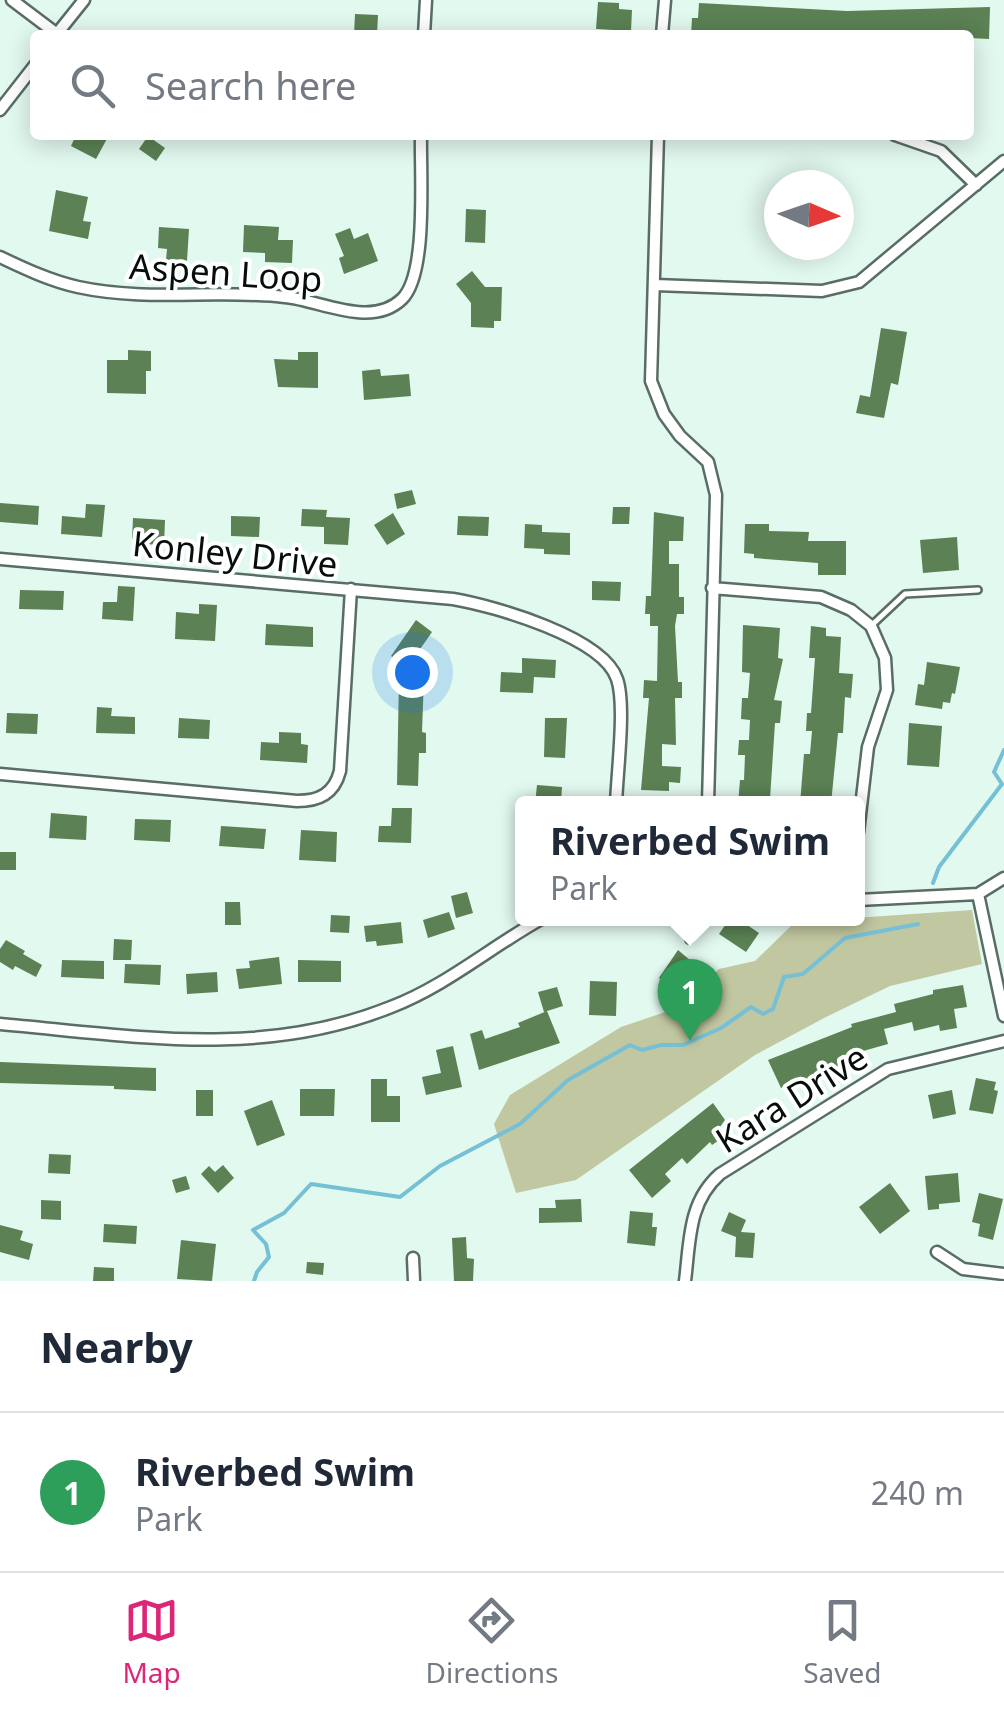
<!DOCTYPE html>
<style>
body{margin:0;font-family:"Noto Sans",sans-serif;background:#f6f6f7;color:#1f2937}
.compass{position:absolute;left:764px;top:170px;width:90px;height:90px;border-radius:50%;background:#fff;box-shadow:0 5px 25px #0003;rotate:92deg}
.you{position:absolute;left:412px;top:672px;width:35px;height:35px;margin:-25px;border:8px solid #fff;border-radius:50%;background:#1a73e8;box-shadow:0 0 0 15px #1a73e833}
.badge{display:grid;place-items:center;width:65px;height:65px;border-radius:50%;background:#db2777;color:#fff;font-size:32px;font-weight:700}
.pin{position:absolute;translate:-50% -82px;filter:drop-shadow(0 2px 5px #0008)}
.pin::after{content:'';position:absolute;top:52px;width:35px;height:30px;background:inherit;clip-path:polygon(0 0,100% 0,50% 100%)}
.popup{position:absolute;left:515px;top:796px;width:350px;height:130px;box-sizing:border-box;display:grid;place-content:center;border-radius:10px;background:#fff;filter:drop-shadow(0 2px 8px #0005);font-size:32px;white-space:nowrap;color:#747a83}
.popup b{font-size:38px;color:#1f2937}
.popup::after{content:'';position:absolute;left:50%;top:100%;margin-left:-20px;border:20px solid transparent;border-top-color:#fff}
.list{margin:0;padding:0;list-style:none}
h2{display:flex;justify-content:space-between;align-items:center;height:130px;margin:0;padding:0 40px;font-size:42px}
h2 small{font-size:32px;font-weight:400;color:#747a83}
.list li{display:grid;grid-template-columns:65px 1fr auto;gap:30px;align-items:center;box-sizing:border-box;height:160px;padding:0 40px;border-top:2px solid #e0e1e3}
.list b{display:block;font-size:38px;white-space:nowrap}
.list p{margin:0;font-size:32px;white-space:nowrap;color:#747a83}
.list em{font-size:32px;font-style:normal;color:#747a83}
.icon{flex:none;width:55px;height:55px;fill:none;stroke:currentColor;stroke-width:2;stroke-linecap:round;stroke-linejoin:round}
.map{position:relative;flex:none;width:1004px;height:1281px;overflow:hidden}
.search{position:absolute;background:#fff;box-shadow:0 5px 25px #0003;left:30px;right:30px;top:30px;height:110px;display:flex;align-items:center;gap:25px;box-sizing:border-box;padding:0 35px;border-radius:10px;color:#747a83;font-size:38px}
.sheet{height:290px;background:#fff}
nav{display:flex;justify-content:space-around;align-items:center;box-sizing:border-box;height:140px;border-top:2px solid #e0e1e3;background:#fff;font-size:28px;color:#747a83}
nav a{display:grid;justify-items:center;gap:5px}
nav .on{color:#db2777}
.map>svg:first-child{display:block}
</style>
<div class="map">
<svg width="1004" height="1281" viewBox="0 0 1004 1281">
<rect width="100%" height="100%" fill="#e2f9ef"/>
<path fill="#c1c7a0" d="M972 910 982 964 890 986 826 1017 755 1055 576 1180 516 1193 494 1124 510 1095 621 1027 680 1007 719 969 755 961 795 922Z"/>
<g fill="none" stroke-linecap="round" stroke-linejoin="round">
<path stroke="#76c0d6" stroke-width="4" d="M933 883 939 867 1002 784 994 772 1004 750
M254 1281 257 1272 269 1257 266 1244 253 1230 284 1213 311 1184 400 1197 440 1166 520 1124 568 1080 630 1045 642 1050 661 1045H683L721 1028 751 1007 763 1014 773 1009 784 977 803 974 845 938 918 924"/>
</g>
<path fill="#5b8154" d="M598 2 619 3V9L632 10 631 31 596 29Z
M699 3 847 11 990 7 989 39 969 38V35H691L692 18H698Z
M355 14 378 15 377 35H354Z
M76 135H109L96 159 71 146Z
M148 136 165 148 156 161 139 149Z
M56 190 88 197 83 221 91 222 88 239 49 231Z
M466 209 486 210 485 243 465 242Z
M244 225 279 227 278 240H293L292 263 265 262V253L243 252Z
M159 227 189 229 187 261 166 260 167 249 158 248Z
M350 228 354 239 368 233 378 261 344 274 339 258 344 256 335 234Z
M472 271 485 287H502L501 321H494V328L471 327V303L456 284Z
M881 328 907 332 898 385 891 383 884 418 856 413 860 395 870 397Z
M128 350 151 351V371H146V394L107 393V360H128Z
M298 352H318V388L278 387 274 359 298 360Z
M380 369 381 376 409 374 411 396 364 400 362 371Z
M412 490 416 504 397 509 394 494Z
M0 503 39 506 38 525 0 522Z
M86 504 105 505 102 537 61 534 62 516 85 518Z
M613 507H630L629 524H612Z
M302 509 327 510 326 517 350 518 348 545 324 544V527L301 526Z
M654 512 684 517 683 541H669V564H679V597H684V614H677L675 626 678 682H682V698H675L676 745 662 744V766L681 767 680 783 669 782V791L641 790 649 698H643L644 680 657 681 658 626H650V614H645L646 596H651Z
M393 513 405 534 387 545 374 525Z
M231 516 260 517 259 537 231 536Z
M458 516 489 517 488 536 457 535Z
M133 518 165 520 164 545 142 544V539H132Z
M525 524 542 525V532L570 533V555L544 554V549L524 548Z
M745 524H769V531L809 532 808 541H846V575H818V563L754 558V554L744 553Z
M957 537 959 570 923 573 920 540Z
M592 581 621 582 620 601 592 600Z
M118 586 135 587 133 621 102 619 103 602H117Z
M20 590 64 591 63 610 19 609Z
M199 604 217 605 215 641 175 639 176 612 199 614Z
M416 620 432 632 407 668 391 656Z
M266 624 313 627V647L265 645Z
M743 625 780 628 778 658 783 659 774 700 782 701 780 723H775L770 799 766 798V804H738L740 780H744L745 755H738L739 740H749L750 720 741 719 742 698H748L750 673 742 672Z
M811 626 826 628V636L841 637 839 673 853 674 851 698 845 697 843 733H838L831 804H800L804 754H810L812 731H806L807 713H811L815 658H809Z
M522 658 556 660 555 678 534 677 533 693 500 692 501 672 522 673Z
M927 662 960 667 955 694 952 693 950 703 943 702 942 709 915 705 918 684 924 685Z
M399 678H424L422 732 426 733V753H419L418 786 397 785Z
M97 707 112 708 111 716 135 717V734L96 733Z
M7 713 38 714 37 734 6 733Z
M179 718 210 720 209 739 178 738Z
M545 718H567L565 758 544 757Z
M909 723 942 726 939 767 907 765Z
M279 732 301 733V744L308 745 307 763 260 760 261 742 279 743Z
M537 785 562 787 561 804H535Z
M392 808H412L411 843 378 842 379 826H391Z
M51 813 87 816 86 840 49 838Z
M135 819 171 820 170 842 134 840Z
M221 826 266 829 264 849 219 846Z
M301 830 337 832 336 862 299 860Z
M0 852H16V870H0Z
M467 892 473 913 456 918 451 896Z
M225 902H240L241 925H225Z
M449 912 455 929 428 938 423 920Z
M331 915 350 916 349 933 330 932Z
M730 918H737L759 933 746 952 719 934Z
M401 922 403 943 377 946 376 941 366 942 364 926Z
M114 939 132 940 131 960H113Z
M6 940 25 951 23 954 42 965 36 977 15 966 13 970 0 962V949Z
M678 950 697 966 680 992 659 978Z
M279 957 282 984 239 989 236 969 250 968 249 961Z
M62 960 104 961V979L61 977Z
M298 960 341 961V982H298Z
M125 964 161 965 160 985 124 983Z
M217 972 218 992 187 994 186 974Z
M590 981 617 982 616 1016 589 1015Z
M963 985 967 1007 954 1009 957 1028 940 1031 939 1025 914 1031 912 1022 884 1029 888 1044 849 1055 852 1062 798 1088 794 1082 781 1088 768 1060 852 1027 851 1024 896 1012 894 1004 933 994V990Z
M557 987 563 1006 544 1012 538 992Z
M547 1011 560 1043 479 1070 470 1034 482 1030 485 1039 520 1027 518 1023Z
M453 1046 462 1087 426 1095 422 1077 441 1073 436 1050Z
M0 1062 156 1068V1091L114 1089V1086L0 1083Z
M976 1078 996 1082 994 1090 998 1091 993 1114 969 1110Z
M371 1079H387V1096H400V1122H371Z
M300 1089H335L334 1116H300Z
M196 1090H213V1116H196Z
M952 1090 956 1114 933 1119 928 1095Z
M272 1100 285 1135 257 1146 244 1111Z
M713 1103 725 1120 717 1131 722 1138 712 1145 710 1142 687 1164 682 1158 665 1174 671 1181 652 1198 629 1170Z
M49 1154 71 1155 70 1174 48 1173Z
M223 1165 234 1178 218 1193 201 1174 209 1166 215 1172Z
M958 1173 960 1202 939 1204V1209L928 1210 925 1176Z
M186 1176 190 1189 176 1193 172 1180Z
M890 1183 910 1211 880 1234 859 1207Z
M979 1193 1003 1199 993 1240 978 1236 980 1224 972 1222Z
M581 1199 582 1222 539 1223V1208H556L555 1200Z
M41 1200 61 1201V1220L41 1219Z
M630 1211 653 1213 652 1227H657L655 1246 627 1243Z
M729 1212 746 1220 741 1232 755 1233 753 1258 735 1257 736 1237 721 1231Z
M104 1224 137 1226 136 1244 103 1242Z
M0 1225 23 1231 20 1240 33 1244 29 1260 0 1252Z
M466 1237 467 1258 474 1259 473 1281H454L452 1238Z
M181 1240 216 1244 212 1281 177 1279Z
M307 1262 324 1263 323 1275 306 1273Z
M94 1267 114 1268V1281H93Z"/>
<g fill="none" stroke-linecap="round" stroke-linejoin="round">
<defs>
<path id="service" d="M873 624 905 594 978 590
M689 940 706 918"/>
<path id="minor" d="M12 0 57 34
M56 35 84 0
M424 35 426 0
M662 35 665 0
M0 110 35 65
M658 135 651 381 664 414 680 436 708 462 716 495 708 804
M895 135 941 151 976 185
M0 257C25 269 51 281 78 287 147 302 216 289 285 297 320 300 371 329 402 299 428 274 420 172 421 135
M655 285 822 291 859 282 1004 161
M0 559 453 599C494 606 603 637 617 679 626 705 617 773 616 804
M712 588 821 597 851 610 871 626 885 658 887 690 868 747 858 832
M0 774 297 801C319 801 334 794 340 771L351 589
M978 894 1004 1016
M858 900 978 894 1004 878
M0 1024C135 1036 262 1059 391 1007 446 986 492 946 543 918
M937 1252 963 1269 1004 1274
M413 1258 414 1281
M685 1281C690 1241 688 1202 720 1174L888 1069 1004 1041"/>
</defs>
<use href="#service" stroke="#596d64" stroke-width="10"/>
<use href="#minor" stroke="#596d64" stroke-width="15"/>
<use href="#service" stroke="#fff" stroke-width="5"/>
<use href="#minor" stroke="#fff" stroke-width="10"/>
</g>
<g text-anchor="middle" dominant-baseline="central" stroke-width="8" stroke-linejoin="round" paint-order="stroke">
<g font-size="35" fill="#060e0b" stroke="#fff">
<text transform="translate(226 272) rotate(4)">Aspen Loop</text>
<text transform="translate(235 553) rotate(6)">Konley Drive</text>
<text transform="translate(791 1098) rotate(-32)">Kara Drive</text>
</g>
</g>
</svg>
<svg class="compass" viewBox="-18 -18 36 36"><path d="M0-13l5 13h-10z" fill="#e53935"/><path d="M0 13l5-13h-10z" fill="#747a83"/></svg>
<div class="you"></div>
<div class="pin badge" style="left:690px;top:1041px;background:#2e9e5b">1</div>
<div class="popup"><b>Riverbed Swim</b>Park</div>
<div class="search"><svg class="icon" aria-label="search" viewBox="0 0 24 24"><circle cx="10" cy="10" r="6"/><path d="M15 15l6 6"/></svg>Search here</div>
</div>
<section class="sheet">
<h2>Nearby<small></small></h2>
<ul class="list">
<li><span class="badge" style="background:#2e9e5b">1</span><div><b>Riverbed Swim</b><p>Park</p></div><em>240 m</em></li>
</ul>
</section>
<nav>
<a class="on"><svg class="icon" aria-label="map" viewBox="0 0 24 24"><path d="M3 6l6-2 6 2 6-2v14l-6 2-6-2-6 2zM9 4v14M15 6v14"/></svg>Map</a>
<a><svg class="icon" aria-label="directions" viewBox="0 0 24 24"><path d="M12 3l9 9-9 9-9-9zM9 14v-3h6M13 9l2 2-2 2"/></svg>Directions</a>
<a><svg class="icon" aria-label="saved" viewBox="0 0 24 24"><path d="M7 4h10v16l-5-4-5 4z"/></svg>Saved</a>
</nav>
